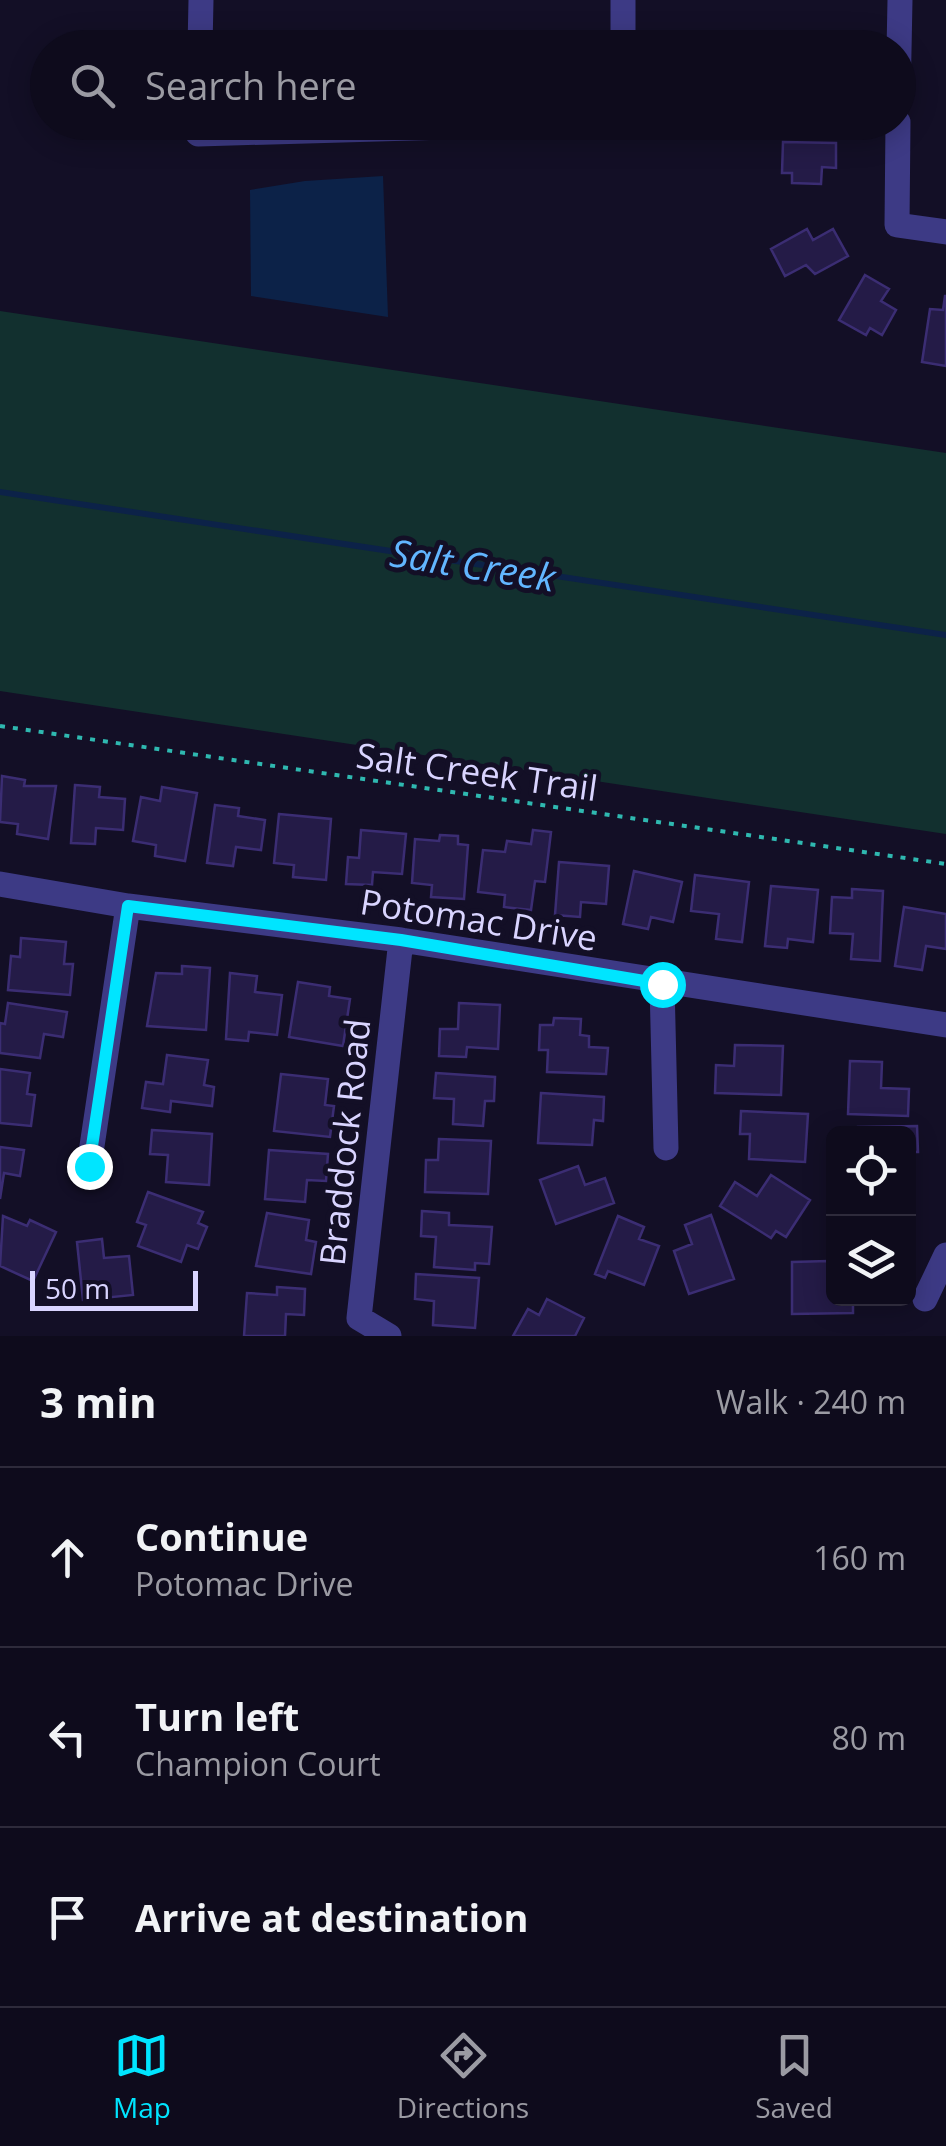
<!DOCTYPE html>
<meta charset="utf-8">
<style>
body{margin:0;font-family:"Open Sans",sans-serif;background:#171425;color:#f1f3f6}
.controls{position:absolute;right:30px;bottom:30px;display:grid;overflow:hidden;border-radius:15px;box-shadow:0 5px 25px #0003}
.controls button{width:90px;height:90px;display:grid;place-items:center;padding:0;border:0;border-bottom:2px solid #2e2b3b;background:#0e0b1c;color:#f1f3f6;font:50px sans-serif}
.scale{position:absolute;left:30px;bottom:25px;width:168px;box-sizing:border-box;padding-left:10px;border:5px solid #d9d4ff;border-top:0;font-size:28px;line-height:35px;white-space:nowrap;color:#d9d4ff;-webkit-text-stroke:8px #130f26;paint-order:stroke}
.stop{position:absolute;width:30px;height:30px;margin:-22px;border:8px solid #00e5ff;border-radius:50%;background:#fff}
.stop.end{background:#00e5ff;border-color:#fff;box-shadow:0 2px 10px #0008}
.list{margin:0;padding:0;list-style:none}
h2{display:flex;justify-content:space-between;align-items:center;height:130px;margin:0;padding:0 40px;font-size:42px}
h2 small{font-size:32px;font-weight:400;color:#9b9ba3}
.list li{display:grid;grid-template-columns:65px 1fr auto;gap:30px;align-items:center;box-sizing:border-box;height:180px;padding:0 40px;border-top:2px solid #2e2b3b}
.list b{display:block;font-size:38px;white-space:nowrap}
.list p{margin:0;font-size:32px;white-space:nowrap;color:#9b9ba3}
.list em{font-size:32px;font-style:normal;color:#9b9ba3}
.icon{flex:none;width:55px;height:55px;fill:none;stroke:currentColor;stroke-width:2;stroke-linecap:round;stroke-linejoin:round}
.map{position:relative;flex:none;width:946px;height:1336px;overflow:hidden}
.search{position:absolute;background:#0e0b1c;box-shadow:0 5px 25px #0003;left:30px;right:30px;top:30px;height:110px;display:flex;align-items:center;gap:25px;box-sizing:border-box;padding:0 35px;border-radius:55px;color:#9b9ba3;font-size:38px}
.sheet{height:670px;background:#0e0b1c}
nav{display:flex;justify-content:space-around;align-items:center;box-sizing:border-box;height:140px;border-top:2px solid #2e2b3b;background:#0e0b1c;font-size:28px;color:#9b9ba3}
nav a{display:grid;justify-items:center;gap:5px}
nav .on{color:#00e5ff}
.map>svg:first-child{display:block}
</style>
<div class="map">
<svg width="946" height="1336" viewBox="0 0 946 1336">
<rect width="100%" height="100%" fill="#130f26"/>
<path fill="#12302f" d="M0 311 946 453V834L0 691Z"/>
<path fill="#0c2248" d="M383 176 388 317 251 296 250 190 305 181Z"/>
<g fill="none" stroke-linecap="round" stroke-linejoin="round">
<path stroke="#0c2248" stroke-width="6" d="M0 492 946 635"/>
</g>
<path fill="#241b47" stroke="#3b2d73" stroke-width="2.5" d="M783 142 836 143V168L822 167 821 184 792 183V173H782Z
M807 229 813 240 833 229 848 256 815 274 806 265 785 276 771 249Z
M865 275 889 289 881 301 896 310 882 335 870 328 866 335 839 320Z
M945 296H946V366L922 362 930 309 943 310Z
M2 776 25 780 24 786H56L48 839 17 834 18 824 0 822Z
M75 785 100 787 99 797 125 799 123 830 96 828 95 844 71 843Z
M162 787 197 793 185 861 155 856 156 845 133 841 141 797 160 801Z
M215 805 239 808 238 816 265 820 261 850 236 847 233 866 207 863Z
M279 814 331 819 326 880 293 877 294 865 274 863Z
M361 830 406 834 402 874 373 872 372 885 346 884 348 857 359 858Z
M533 830 551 832 545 882 535 881 531 910 504 907 505 895 478 892 483 850 505 852 507 841 531 844Z
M440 835 458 836V844L468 845 464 899 431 897 432 885 412 883 415 839 439 841Z
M559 862 609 866 606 904 581 902 580 917 555 915Z
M634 871 682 882 673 922 651 917 648 929 623 924Z
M695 875 749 882 742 942 716 939 719 914 691 911Z
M771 886 818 890 813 942 788 939 787 948 765 946Z
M852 889 883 891 880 961 851 959 853 934 830 933 832 897 852 898Z
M904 907 946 914V949L926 946 922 970 895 966Z
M21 938 66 942 64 964H73L70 995 8 990 11 956 20 957Z
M182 966 210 968 206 1030 147 1026 156 973 182 974Z
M230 973 257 976 255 992 282 995 277 1035 249 1032 248 1041 226 1039Z
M298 982 330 987 329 996 350 999 343 1046 289 1037Z
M8 1003 67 1012 63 1037 44 1034 40 1058 0 1053V1023L5 1024Z
M459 1003 500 1005 498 1049 467 1047 466 1057 439 1056 440 1029H458Z
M554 1018 581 1019 580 1035 589 1036V1047L608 1048 606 1074 547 1072 548 1050H539L540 1025H553Z
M735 1045 783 1046 781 1095 715 1093 716 1065 734 1066Z
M167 1055 208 1060 204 1085 214 1087 212 1106 171 1101 170 1112 142 1108 146 1082 163 1084Z
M850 1061 882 1062 881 1088 909 1089 908 1116 848 1114Z
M0 1069 30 1073 27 1094 35 1095 31 1126 0 1123Z
M436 1073 495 1077 494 1101H485L483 1126 453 1124 454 1099 434 1098Z
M281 1074 328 1079 325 1105 334 1106 330 1137 274 1131Z
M541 1093 604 1097 603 1121 594 1120 592 1145 538 1143Z
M741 1111 808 1114 805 1162 749 1159 750 1134H740Z
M917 1126 918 1152H908V1134H858V1127Z
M152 1130 212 1134 209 1185 166 1182 168 1155 150 1154Z
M439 1139 491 1141 488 1194 425 1192 426 1160H438Z
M0 1147 24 1150 20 1176 4 1173 0 1199Z
M269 1150 328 1154 326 1181 307 1180 305 1202 265 1199Z
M578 1166 585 1185 605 1178 614 1203 556 1224 540 1180Z
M771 1175 810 1200 786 1237 776 1231 771 1238 720 1206 735 1182 757 1196Z
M148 1192 203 1212 198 1223 207 1227 198 1249 187 1245 181 1262 138 1246 146 1225 137 1222Z
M422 1211 449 1213V1225L492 1227 489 1264 475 1263V1270L434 1267 436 1237 421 1236Z
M267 1213 309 1220 306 1240 316 1242 311 1274 256 1266Z
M711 1215 734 1279 689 1294 674 1251 692 1244 685 1225Z
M3 1216 27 1226 30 1220 56 1232 33 1281 0 1266Z
M618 1216 644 1227 639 1239 659 1246 644 1285 608 1271 605 1278 595 1274Z
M102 1239 104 1258 129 1256 133 1295 83 1300 77 1242Z
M828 1261V1288H834V1298H853V1313L792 1314V1262Z
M416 1274 479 1278 475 1328 433 1325 434 1301 415 1299Z
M277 1287 305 1289 304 1315 286 1314 285 1336H244L247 1293 277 1295Z
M547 1299 584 1318 575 1336H513L528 1309 539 1315Z"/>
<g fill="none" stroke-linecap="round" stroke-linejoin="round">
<path stroke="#2fb8b0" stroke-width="4" stroke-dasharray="5 8" stroke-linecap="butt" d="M0 726 946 864"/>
<path stroke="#3d3a85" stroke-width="25" d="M200 48 201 0
M623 48V0
M898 101 900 0
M198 122V134L622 122
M898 122 897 225 946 232
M0 884 128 906 401 940 946 1025
M662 984 666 1148
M89 1166 128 906
M925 1299 946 1255
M389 1336 359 1318 401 940"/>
</g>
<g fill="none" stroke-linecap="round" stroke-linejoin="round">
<path stroke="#00e5ff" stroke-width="12" d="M89 1166 128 906 401 940 662 984"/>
</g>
<g text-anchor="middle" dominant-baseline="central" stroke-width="10" stroke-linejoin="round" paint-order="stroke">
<g font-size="35" fill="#d9d4ff" stroke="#130f26">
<text transform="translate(477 771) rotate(8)">Salt Creek Trail</text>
<text transform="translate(479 919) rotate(9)">Potomac Drive</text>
<text transform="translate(344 1142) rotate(-84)">Braddock Road</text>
</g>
<g font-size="38" font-style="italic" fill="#62b6ff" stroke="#130f26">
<text transform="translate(473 564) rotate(9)">Salt Creek</text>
</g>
</g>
</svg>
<div class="controls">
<button><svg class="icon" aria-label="locate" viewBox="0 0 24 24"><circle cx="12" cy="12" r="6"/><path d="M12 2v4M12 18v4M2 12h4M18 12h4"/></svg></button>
<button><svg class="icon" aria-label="layers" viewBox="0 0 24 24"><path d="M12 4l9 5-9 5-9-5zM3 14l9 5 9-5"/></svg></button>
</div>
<div class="scale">50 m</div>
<div class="stop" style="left:662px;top:984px"></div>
<div class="stop end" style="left:89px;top:1166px"></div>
<div class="search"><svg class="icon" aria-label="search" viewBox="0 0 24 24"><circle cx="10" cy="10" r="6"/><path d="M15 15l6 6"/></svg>Search here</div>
</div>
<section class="sheet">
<h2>3 min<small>Walk · 240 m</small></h2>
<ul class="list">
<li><svg class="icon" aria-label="ahead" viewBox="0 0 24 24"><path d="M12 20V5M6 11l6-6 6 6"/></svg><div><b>Continue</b><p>Potomac Drive</p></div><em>160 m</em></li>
<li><svg class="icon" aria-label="left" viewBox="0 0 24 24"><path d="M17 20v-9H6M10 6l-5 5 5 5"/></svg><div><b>Turn left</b><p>Champion Court</p></div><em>80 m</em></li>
<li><svg class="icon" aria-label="arrive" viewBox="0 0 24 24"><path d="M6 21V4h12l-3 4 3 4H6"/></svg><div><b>Arrive at destination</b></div></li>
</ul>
</section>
<nav>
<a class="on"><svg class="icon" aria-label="map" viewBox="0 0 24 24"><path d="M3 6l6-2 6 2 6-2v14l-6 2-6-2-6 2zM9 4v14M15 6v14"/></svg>Map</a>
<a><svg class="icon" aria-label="directions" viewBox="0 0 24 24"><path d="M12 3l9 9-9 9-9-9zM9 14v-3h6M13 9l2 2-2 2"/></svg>Directions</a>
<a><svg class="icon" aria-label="saved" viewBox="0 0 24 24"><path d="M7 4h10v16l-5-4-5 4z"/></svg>Saved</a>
</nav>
